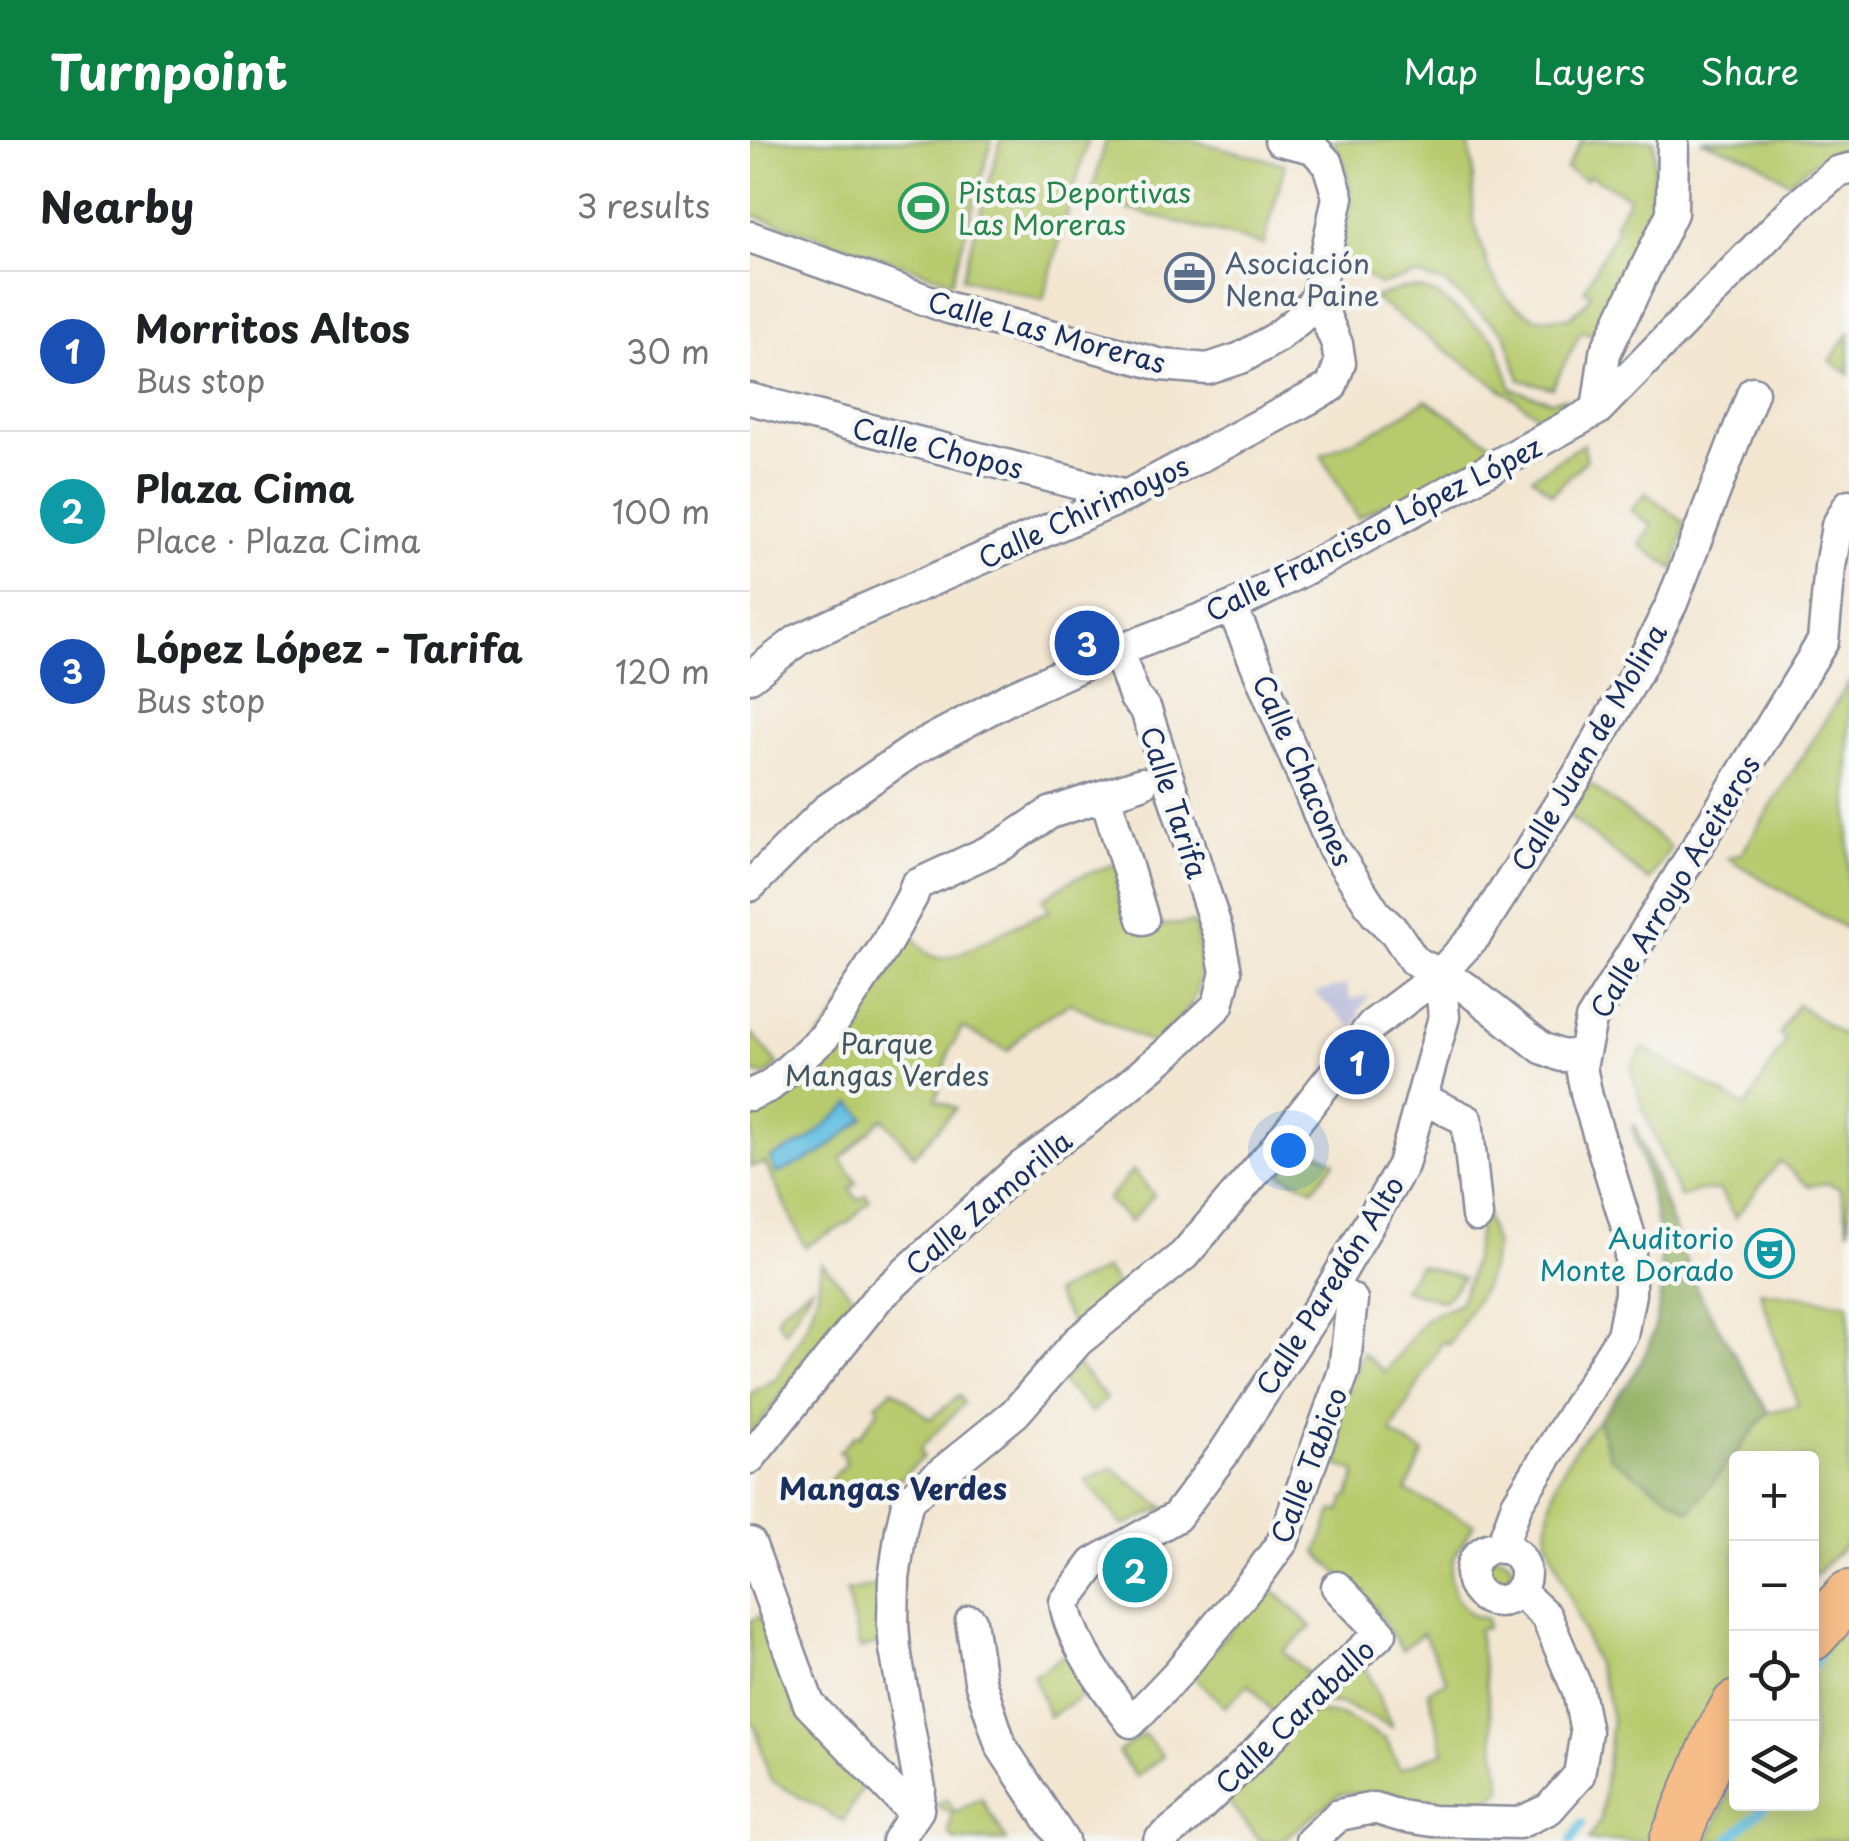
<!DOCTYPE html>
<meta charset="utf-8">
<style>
body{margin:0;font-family:"Playpen Sans",sans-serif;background:#f6f6f6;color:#202124}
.controls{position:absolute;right:30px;bottom:30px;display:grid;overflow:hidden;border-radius:10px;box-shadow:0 5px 25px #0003}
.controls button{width:90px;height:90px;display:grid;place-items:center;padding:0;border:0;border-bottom:2px solid #e0e0e0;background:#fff;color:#202124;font:50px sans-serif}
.you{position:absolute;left:538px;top:1010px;width:35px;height:35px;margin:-25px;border:8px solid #fff;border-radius:50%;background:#1a73e8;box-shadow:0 0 0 15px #1a73e833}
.badge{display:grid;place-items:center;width:65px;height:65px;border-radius:50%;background:#0b8043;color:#fff;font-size:32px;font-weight:700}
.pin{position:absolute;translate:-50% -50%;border:5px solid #fff;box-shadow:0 2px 10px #0006}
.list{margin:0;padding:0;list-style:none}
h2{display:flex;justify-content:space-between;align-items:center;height:130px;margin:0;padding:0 40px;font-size:42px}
h2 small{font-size:32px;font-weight:400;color:#757577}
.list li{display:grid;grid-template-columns:65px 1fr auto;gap:30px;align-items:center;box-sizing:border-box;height:160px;padding:0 40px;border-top:2px solid #e0e0e0}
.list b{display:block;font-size:38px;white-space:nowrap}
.list p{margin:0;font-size:32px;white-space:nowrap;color:#757577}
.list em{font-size:32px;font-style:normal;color:#757577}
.icon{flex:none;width:55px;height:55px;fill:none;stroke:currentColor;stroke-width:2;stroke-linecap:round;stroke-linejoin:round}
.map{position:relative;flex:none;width:1099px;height:1701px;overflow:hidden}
header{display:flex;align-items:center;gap:60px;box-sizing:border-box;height:140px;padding:0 50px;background:#0b8043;color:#fff}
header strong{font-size:48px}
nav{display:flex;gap:55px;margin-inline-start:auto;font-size:35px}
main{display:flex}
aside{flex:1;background:#fff}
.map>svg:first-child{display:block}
</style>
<header>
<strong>Turnpoint</strong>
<nav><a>Map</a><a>Layers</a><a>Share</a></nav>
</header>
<main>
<aside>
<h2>Nearby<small>3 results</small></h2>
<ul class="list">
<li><span class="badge" style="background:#1a4fb4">1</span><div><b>Morritos Altos</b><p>Bus stop</p></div><em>30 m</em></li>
<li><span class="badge" style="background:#0f9aa8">2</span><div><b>Plaza Cima</b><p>Place · Plaza Cima</p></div><em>100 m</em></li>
<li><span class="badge" style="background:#1a4fb4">3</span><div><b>López López - Tarifa</b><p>Bus stop</p></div><em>120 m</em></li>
</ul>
</aside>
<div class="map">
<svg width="1099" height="1701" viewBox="0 0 1099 1701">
<rect width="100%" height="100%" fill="#f6f6f2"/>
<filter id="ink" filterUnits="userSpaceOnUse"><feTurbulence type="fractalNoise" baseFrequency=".01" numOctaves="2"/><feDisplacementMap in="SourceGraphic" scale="20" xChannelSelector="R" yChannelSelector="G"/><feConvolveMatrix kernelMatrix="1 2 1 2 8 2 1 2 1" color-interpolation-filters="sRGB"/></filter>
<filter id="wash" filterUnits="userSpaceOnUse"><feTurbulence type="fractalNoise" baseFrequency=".0048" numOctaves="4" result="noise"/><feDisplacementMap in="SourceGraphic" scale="40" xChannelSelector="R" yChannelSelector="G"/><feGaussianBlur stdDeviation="2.25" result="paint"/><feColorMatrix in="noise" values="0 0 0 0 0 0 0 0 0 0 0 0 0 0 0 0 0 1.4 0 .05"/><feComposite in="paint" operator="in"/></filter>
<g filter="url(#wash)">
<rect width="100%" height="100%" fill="#f3e6d1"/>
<path fill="#bfc2dd" d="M596 845 600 859 620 855 608 872 611 876 602 887 564 853Z"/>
<path fill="#b7ca6d" stroke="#697c66" stroke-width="2.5" d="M0 0H242L202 141 0 74Z
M251 0H338L293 160 212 138Z
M356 0H442L535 24 514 105 340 59Z
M582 0H718L723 28V78L740 133 759 161 785 178H819L836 163 841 153 834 150 868 87 864 85 879 57 839 35 836 40 816 29 832 0 841 3 843 0H904L905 68 844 195 831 192 802 248 770 240 755 193 694 143 666 135 629 145 590 118C599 72 609 43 582 0Z
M950 0H1099L1097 6C1074 15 1056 25 1039 42L1002 18Z
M666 148 686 154 746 201 762 249 801 261 815 258 809 270 796 281 623 158 651 149Z
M1099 193V234L1080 221Z
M676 260 747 307 636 367 633 364 608 378 571 315 630 288Z
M834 303 836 320 802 354 782 337Z
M896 353 936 384 924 429 890 405 902 386 881 370Z
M1099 542V782L1094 788 978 718 992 713Z
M836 641 921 707 899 741 815 673Z
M368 723 403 786 444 783C451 809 454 837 442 862 435 877 416 892 405 905L320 863 279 888 258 911 212 888 199 912 186 960 206 968 164 1015 133 978 91 1019 107 1043 100 1049 108 1060 116 1055 120 1060 98 1083 55 1107 15 1023 0 1027 2 995 0 971 30 950 154 785C163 796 173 815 188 818 204 821 253 791 270 783 280 778 290 775 300 771L293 759 323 739Z
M1047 864 1094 896 1099 894V1090L1090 1048 1078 1043 1058 1046 1030 1021 985 1078 970 1051 949 1050 930 1057 892 966 881 929 893 908 996 967 1036 900 1029 895Z
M3 894 28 924 16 936 0 932V897Z
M553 1004 585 1022 563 1049 530 1034Z
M383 1030 404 1055 380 1082 357 1060Z
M736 1075 745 1106 742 1121 734 1147 699 1204 692 1202 641 1293 674 1313 656 1351 724 1384 703 1419 700 1438 706 1458 721 1475 737 1479V1488L728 1490 752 1650 725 1669 684 1672 661 1664 643 1652 590 1654 532 1701H510L480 1664 477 1654 553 1571 591 1575 636 1600 650 1629 694 1612 678 1551 697 1541 673 1493 652 1510 624 1467 567 1413 583 1370 590 1372 595 1357 599 1356 606 1334 604 1331 569 1318 612 1213 635 1232 675 1179 709 1163 719 1138 731 1079Z
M71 1122 104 1157 0 1296V1254L26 1239 59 1181 68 1151Z
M669 1125 708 1136 713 1138 694 1161 653 1149Z
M356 1129 367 1146 323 1186 304 1153Z
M63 1145 35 1191 27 1179 30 1171Z
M1010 1151 1099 1163V1401L1062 1438V1318H986V1537L964 1572 903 1701H838L851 1679 862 1580 856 1550 797 1399C798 1347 814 1318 848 1280L860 1317 940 1370 1018 1272 1048 1265Z
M327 1225 356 1258 342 1273 311 1242Z
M143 1249 180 1279 209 1256 214 1263 170 1309 173 1317 145 1344 82 1351 79 1341 96 1323 93 1320 95 1316 89 1312 105 1295 109 1296 129 1269 126 1265Z
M362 1328 415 1368 373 1386 336 1340Z
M729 1433a17 17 0 1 1 34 0a17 17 0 1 1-34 0Z
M130 1445 129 1503 110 1509 96 1452Z
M518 1445 562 1487 533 1511 565 1540 530 1581 499 1544 475 1567 442 1535Z
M1099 1475V1701H958L986 1638V1664H1062V1522Z
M10 1476 46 1572 85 1612 113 1647 93 1681 20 1640 5 1585 0 1578V1481Z
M322 1509 342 1549 299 1577 283 1534 292 1531Z
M614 1525 617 1531 642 1587 594 1565 564 1561Z
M394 1594 413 1616 386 1637 368 1612Z
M231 1658 254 1696 257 1701H206L199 1694 202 1674 186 1665 197 1659 205 1673Z"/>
<path fill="#91ae60" stroke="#566e5f" stroke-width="2.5" d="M885 985 947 1150 1018 1272 940 1371 860 1317 848 1280C865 1259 883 1240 894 1216 929 1144 903 1059 882 986Z"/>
<path fill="#65bfe3" stroke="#4077a0" stroke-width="2.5" d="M102 963 115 978 70 1014 27 1034 20 1018 57 1001Z"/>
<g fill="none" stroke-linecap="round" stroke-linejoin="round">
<path stroke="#65bfe3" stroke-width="9" d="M1062 1529 1071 1512
M821 1701 832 1684
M977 1701 1014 1667 1015 1664"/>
</g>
</g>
<g filter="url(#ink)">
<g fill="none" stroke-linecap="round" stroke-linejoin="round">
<defs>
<path id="street" d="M0 97 199 168 412 225 458 229 491 218 526 198 548 180 567 157 588 57 578 24 563 8 530 0
M0 259 376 356
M847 270 855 213 922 73 923 0
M482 467 582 706 626 774 645 792 664 821 715 847 792 908 812 916 832 914
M0 537 48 500 106 473 376 356 581 247 590 223 587 204 567 157
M355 655 393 779
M0 746 76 670 165 609 264 556 344 520 482 467 575 419 847 270 1045 68 1087 32 1099 29
M0 955 20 946 74 897 133 809 162 757 166 745 252 705 300 673 392 643
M673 959 717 980 727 1076
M582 1147 602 1160 594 1231 533 1401 506 1438 427 1534 381 1582C358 1551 319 1500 315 1462L344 1423 426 1377 474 1313 582 1147 653 1025 694 877 690 834
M0 1318 127 1159 271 1027 338 979 416 914 468 865 476 832 469 796 396 570 385 558 368 511
M0 1403 59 1564 154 1663 168 1670
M721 1434a27 27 0 1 1 54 0a27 27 0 1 1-54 0Z
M751 1408 767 1364 872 1195 880 1154V1097L837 957 831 927 841 880 1073 501 1080 427 1087 386 1099 365
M221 1481 230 1541 251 1606 313 1701
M147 1701 168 1670 170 1649 145 1509 143 1484 144 1439 151 1390 158 1360 265 1273 328 1201 434 1115 519 1016 622 885 690 834 726 795 828 635 888 530 922 463 1003 252
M409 1701 438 1678 507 1612 553 1563 631 1493 587 1447
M561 1701 589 1675 624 1668 650 1676 683 1681 769 1683 799 1669 829 1635 836 1592 828 1551 796 1476 769 1451"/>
<path id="primary" d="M1062 1496 1099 1455
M924 1701 970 1593 986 1565"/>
</defs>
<use href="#street" stroke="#878a98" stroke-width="35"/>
<use href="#primary" stroke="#878a98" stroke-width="52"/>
<use href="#street" stroke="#fff" stroke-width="30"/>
<use href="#primary" stroke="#f7bd88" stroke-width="48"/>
</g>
</g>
<defs>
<symbol id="stadium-ring" viewBox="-11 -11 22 22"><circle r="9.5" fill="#f6f6f2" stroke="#2e9e5b" stroke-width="1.5"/><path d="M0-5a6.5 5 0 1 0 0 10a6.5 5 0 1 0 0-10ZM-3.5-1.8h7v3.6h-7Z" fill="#2e9e5b"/></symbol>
<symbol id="office-ring" viewBox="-11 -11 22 22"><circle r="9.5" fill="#f6f6f2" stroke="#5c6f8a" stroke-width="1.5"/><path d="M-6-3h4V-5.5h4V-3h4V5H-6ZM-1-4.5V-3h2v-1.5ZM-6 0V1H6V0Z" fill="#5c6f8a"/></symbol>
<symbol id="theatre-ring" viewBox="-11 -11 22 22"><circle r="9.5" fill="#f6f6f2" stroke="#0f9aa8" stroke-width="1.5"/><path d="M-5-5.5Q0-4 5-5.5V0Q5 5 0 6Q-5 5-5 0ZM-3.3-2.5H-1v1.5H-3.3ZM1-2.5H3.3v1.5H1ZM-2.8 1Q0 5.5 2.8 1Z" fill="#0f9aa8"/></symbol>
</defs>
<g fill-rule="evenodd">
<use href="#stadium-ring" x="146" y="40" width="55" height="55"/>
<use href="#office-ring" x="412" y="110" width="55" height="55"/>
<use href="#theatre-ring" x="992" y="1086" width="55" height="55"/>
</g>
<g text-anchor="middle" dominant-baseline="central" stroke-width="9" stroke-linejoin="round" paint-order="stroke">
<g font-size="28" fill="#27864d" stroke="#f6f6f2" text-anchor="start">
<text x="208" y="51">Pistas Deportivas<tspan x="208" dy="32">Las Moreras</tspan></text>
</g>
<g font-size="28" fill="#4e5e75" stroke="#f6f6f2" text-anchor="start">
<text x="475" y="122">Asociación<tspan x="475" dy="32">Nena Paine</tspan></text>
</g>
<g font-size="28" fill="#1b2f5e" stroke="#f6f6f2">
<text transform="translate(297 191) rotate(15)">Calle Las Moreras</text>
<text transform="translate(188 307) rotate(14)">Calle Chopos</text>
<text transform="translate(333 371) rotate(-25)">Calle Chirimoyos</text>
<text transform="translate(623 388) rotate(-27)">Calle Francisco López López</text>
<text transform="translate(838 607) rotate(-60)">Calle Juan de Molina</text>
<text transform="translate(554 630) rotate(66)">Calle Chacones</text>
<text transform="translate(425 662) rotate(72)">Calle Tarifa</text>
<text transform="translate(924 746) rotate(-59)">Calle Arroyo Aceiteros</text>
<text transform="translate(238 1062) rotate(-40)">Calle Zamorilla</text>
<text transform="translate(579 1145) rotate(-58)">Calle Paredón Alto</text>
<text transform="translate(558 1325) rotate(-69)">Calle Tabico</text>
<text transform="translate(544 1576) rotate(-44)">Calle Caraballo</text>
</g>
<g font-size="28" fill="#425662" stroke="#f6f6f2">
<text x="137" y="902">Parque<tspan x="137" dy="32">Mangas Verdes</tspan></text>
</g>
<g font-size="28" fill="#0d838f" stroke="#f6f6f2" text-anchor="end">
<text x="984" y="1097">Auditorio<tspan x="984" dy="32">Monte Dorado</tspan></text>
</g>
<g font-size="30" font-weight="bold" fill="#1b2f5e" stroke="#f6f6f2">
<text x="143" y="1347">Mangas Verdes</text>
</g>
</g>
</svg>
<div class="controls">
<button>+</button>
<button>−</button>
<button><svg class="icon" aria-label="locate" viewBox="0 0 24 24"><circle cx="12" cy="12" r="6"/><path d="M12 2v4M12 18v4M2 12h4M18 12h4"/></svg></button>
<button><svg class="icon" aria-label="layers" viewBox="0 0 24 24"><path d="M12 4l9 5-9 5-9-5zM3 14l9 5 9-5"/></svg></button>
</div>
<div class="you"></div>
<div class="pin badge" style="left:607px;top:922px;background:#1a4fb4">1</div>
<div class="pin badge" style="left:385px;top:1430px;background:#0f9aa8">2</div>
<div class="pin badge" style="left:337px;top:503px;background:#1a4fb4">3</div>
</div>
</main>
